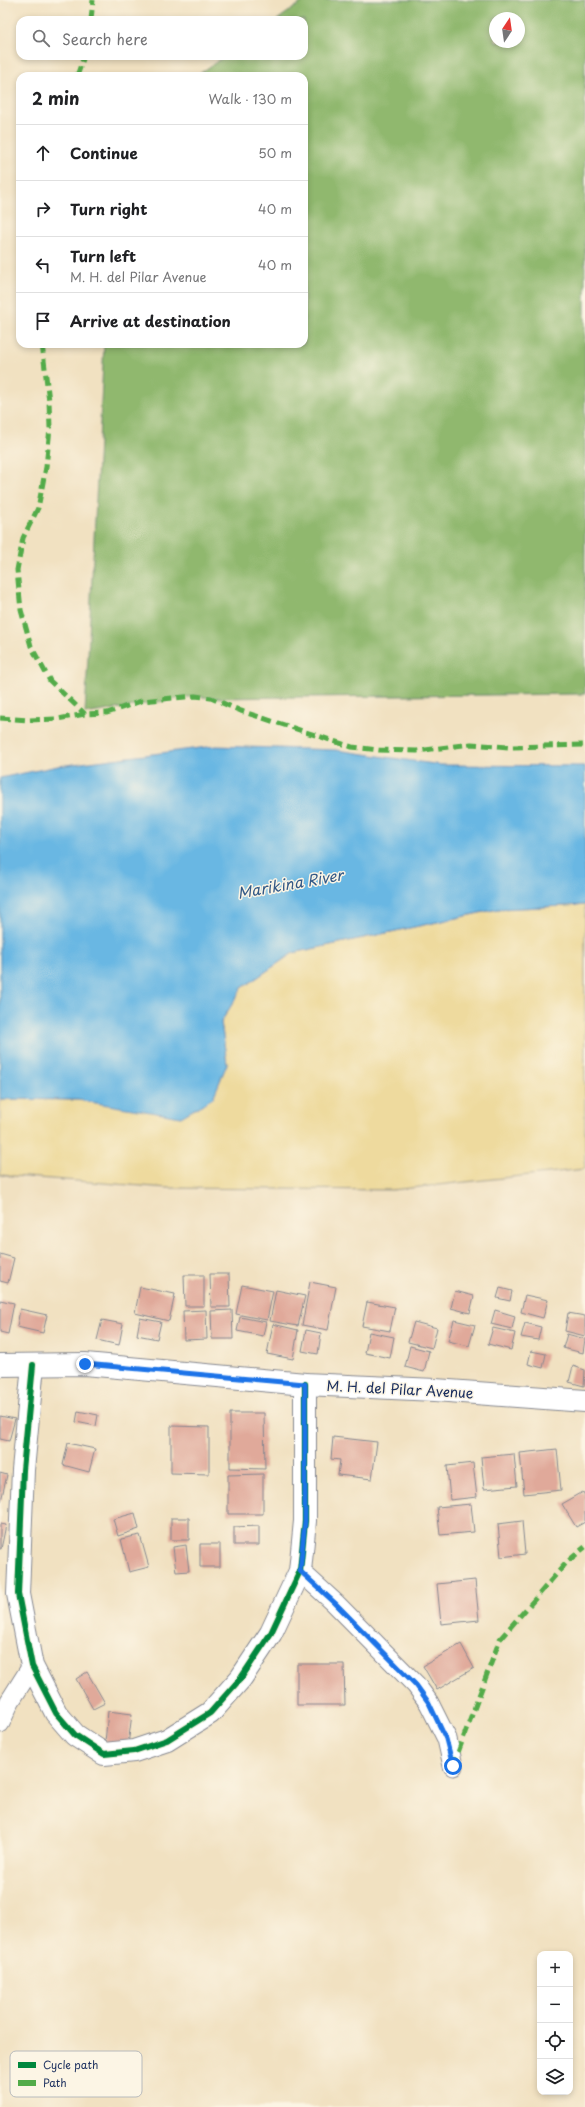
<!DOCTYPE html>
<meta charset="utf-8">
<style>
body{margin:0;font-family:"Playpen Sans",sans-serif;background:#f2f2f2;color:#202124}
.controls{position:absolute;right:12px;bottom:12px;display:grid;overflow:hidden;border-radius:8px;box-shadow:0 2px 6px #0003}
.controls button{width:36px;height:36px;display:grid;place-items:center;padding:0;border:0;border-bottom:1px solid #e0e0e0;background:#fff;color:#202124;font:20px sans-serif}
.compass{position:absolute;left:489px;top:12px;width:36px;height:36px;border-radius:50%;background:#fff;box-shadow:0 2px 6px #0003;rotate:13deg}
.stop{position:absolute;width:12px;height:12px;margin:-9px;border:3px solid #1a73e8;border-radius:50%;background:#fff}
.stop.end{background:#1a73e8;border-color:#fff;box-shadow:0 1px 4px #0008}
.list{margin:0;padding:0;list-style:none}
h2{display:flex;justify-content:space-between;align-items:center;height:52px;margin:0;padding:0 16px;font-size:17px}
h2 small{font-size:13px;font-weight:400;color:#757577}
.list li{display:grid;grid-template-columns:26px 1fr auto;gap:12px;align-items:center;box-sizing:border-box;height:56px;padding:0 16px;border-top:1px solid #e0e0e0}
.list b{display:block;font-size:15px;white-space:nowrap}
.list p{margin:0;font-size:13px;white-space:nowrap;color:#757577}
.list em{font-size:13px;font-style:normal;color:#757577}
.icon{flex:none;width:22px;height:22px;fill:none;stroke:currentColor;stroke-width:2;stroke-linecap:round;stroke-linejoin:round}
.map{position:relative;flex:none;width:585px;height:2107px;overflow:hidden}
.search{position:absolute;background:#fff;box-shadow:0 2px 6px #0003;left:16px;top:16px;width:292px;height:44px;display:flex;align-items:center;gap:10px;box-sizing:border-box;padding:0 14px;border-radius:12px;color:#757577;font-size:15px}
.panel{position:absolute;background:#fff;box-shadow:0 2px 6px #0003;left:16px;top:72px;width:292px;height:276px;border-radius:12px}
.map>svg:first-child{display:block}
</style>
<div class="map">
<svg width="585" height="2107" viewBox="0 0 585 2107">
<rect width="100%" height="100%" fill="#fcf5e5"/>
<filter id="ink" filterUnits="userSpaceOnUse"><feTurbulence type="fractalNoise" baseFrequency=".025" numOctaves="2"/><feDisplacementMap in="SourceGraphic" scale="8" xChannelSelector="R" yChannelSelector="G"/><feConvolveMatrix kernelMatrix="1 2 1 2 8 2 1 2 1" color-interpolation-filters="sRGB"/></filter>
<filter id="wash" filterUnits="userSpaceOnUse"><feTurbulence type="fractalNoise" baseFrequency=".012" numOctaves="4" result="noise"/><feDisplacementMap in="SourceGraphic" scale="16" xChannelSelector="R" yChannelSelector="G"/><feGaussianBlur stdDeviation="0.9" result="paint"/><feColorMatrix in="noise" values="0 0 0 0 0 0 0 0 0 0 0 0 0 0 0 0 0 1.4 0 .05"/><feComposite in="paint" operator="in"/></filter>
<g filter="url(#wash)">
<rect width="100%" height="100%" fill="#f1e1c1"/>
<path fill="#90b86e" stroke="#567466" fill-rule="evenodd" d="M305 0H585V694L211 698 195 696 85 714 104 344H304V76H196L225 56H304V20H277ZM495 18H519V42H495Z"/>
<path fill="#eeda9e" stroke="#84847e" d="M585 905V1169L392 1190 168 1188 0 1175V1099L78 1100 227 1064 221 1022 242 988 293 953 498 909Z"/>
<path fill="#69b7e3" stroke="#4273a0" d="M216 746 336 750 441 765 585 766V905L498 909 293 953 242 988 221 1022 227 1064 213 1098 181 1117 78 1100 0 1099V778L58 766Z"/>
<g id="blocks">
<path fill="#e0a99a" d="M0 1254 14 1258 8 1283 0 1281Z
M210 1274H229L230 1307H211Z
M184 1275H204V1306H185Z
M310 1282 336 1287 328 1330 302 1325Z
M242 1285 273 1291 267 1320 236 1314Z
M140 1287 175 1294 169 1321 135 1313Z
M500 1288 512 1291 510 1301 497 1298Z
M276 1290 305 1296 298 1326 270 1321Z
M455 1291 474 1296 470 1313 451 1308Z
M525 1295 548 1300 543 1318 521 1312Z
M0 1300 14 1303 8 1334 0 1332Z
M367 1302 395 1307 390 1331 362 1326Z
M20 1309 47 1315 43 1333 17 1327Z
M206 1310 207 1339 184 1340 183 1311Z
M232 1310 233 1339H212L211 1311Z
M495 1310 515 1316 512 1329 491 1324Z
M568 1313 585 1316V1336L565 1331Z
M240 1317 266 1322 263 1336 237 1331Z
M140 1318 161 1322 157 1339 137 1335Z
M102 1320 123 1324 119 1345 97 1340Z
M454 1320 475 1325 469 1346 448 1341Z
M414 1322 437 1328 432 1348 408 1342Z
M525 1323 541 1327 538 1340 521 1337Z
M273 1324 298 1330 293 1359 267 1354Z
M493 1328 515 1333 511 1350 488 1344Z
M306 1330 321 1333 318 1354 302 1351Z
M369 1332 394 1337 390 1358 365 1353Z
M567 1334 585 1339 583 1353 563 1348Z
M410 1346 429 1351 424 1372 405 1367Z
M531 1351 546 1354 543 1368 528 1364Z
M573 1366 585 1370 584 1386 569 1382Z
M78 1411 98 1415 96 1426 76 1422Z
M230 1413H264L265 1469 230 1468Z
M0 1416 15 1419 9 1441 0 1439Z
M171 1426 209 1427V1474L171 1473Z
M333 1437 377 1442 372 1479 338 1475 340 1460 331 1459Z
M68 1443 95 1449 89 1472 63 1465Z
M557 1449 561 1490 524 1494 520 1453Z
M514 1454 517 1486 484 1489 481 1457Z
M473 1463 477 1497 450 1500 447 1466Z
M0 1473 7 1475 1 1501H0Z
M263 1474V1514H228V1475Z
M583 1492 585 1496V1522L576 1527 562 1504Z
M471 1504 474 1532 440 1535 437 1507Z
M135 1513 139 1529 118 1536 113 1519Z
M171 1518H189V1540H171Z
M522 1521 525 1554 501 1557 498 1524Z
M0 1524 6 1525 1 1549H0Z
M259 1526V1545H234V1527Z
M140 1535 149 1567 129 1572 121 1539Z
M200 1544H220V1567H200Z
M186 1545 189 1571 176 1572 173 1547Z
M475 1580 479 1620 441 1624 437 1584Z
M461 1644 474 1668 437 1690 423 1666Z
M297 1664H344L345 1705H297Z
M87 1672 105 1703 93 1709 76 1679Z
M108 1711 132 1714 128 1745 105 1743Z"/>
</g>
</g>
<g filter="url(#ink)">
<use href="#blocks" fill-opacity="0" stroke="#868890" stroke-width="1"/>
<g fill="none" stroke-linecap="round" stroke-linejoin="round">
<defs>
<path id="service" d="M300 1571 335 1603 416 1685 429 1703 447 1739 453 1766
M0 1723 10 1701 32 1666"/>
<path id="minor" d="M33 1365 23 1470 18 1594 32 1666 56 1713 75 1735 104 1754 134 1751 167 1740 210 1713 241 1678 271 1633 300 1571 305 1521V1384"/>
<path id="tertiary" d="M0 1365 85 1364 305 1384 435 1390 585 1401"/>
</defs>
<use href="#service" stroke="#868890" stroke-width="21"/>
<use href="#minor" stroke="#868890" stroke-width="24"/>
<use href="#tertiary" stroke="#868890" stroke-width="24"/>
<use href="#service" stroke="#fff" stroke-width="19"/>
<use href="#minor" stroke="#fff" stroke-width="22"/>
<use href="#tertiary" stroke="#fff" stroke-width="22"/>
<path stroke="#52ab49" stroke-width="5" stroke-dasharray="10 5" stroke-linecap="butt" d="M91 20 93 0
M77 76 84 56
M42 344 49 401 50 428 46 467 38 508 23 538 17 570 21 610 31 646 50 681 85 714
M0 718 27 720 58 719 85 714 107 713 141 701 195 696 211 698 241 711 352 747 379 750 417 751 471 744 509 747 585 745
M453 1766 500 1639 567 1562 585 1547"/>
<defs>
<path id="cycleway" d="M33 1365 23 1470 18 1594 32 1666 56 1713 75 1735 104 1754 134 1751 167 1740 210 1713 241 1678 271 1633 300 1571 305 1521V1384"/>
</defs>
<use href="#cycleway" stroke="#fcf5e5" stroke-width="8"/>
<use href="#cycleway" stroke="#00873e" stroke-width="6"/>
</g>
</g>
<g fill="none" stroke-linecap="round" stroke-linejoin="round" filter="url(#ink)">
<path stroke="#1a73e8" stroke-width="5" d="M85 1364 305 1384V1521L300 1571 335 1603 416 1685 429 1703 446 1739 453 1766"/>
</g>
<g text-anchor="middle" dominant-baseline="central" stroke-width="3" stroke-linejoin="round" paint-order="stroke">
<g font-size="14" fill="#1b2f5e" stroke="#fcf5e5">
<text transform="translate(400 1389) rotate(3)">M. H. del Pilar Avenue</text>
</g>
<g font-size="15" font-style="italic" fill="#325886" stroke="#fcf5e5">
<text transform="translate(290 883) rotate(-10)">Marikina River</text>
</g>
</g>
<rect x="10" y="2051" width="132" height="46" rx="6" fill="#fcf5e5" stroke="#b8babc" stroke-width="1"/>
<rect x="18" y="2062" width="18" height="6" fill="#00873e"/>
<rect x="18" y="2080" width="18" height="6" fill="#52ab49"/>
<g font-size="11" fill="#1b2f5e">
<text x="43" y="2069">Cycle path</text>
<text x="43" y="2087">Path</text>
</g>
</svg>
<div class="controls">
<button>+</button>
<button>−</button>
<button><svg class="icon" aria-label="locate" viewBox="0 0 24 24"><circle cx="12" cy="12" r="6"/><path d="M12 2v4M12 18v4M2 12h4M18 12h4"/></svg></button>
<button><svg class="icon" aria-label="layers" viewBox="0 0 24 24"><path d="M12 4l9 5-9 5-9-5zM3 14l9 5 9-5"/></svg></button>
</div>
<svg class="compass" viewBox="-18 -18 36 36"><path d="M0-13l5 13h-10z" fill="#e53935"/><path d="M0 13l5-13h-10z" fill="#757577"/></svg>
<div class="stop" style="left:453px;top:1766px"></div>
<div class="stop end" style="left:85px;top:1364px"></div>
<div class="search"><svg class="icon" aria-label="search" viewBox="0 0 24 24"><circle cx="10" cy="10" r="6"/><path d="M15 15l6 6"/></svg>Search here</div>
<section class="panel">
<h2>2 min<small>Walk · 130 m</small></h2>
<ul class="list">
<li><svg class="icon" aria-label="ahead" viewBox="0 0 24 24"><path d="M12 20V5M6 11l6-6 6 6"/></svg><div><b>Continue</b></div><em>50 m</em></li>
<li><svg class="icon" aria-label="right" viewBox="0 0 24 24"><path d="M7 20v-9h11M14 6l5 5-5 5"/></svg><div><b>Turn right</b></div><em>40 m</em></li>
<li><svg class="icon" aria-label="left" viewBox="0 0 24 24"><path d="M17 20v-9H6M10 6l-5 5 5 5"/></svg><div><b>Turn left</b><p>M. H. del Pilar Avenue</p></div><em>40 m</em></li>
<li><svg class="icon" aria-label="arrive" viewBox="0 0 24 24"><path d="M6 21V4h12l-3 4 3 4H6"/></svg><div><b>Arrive at destination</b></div></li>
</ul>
</section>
</div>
